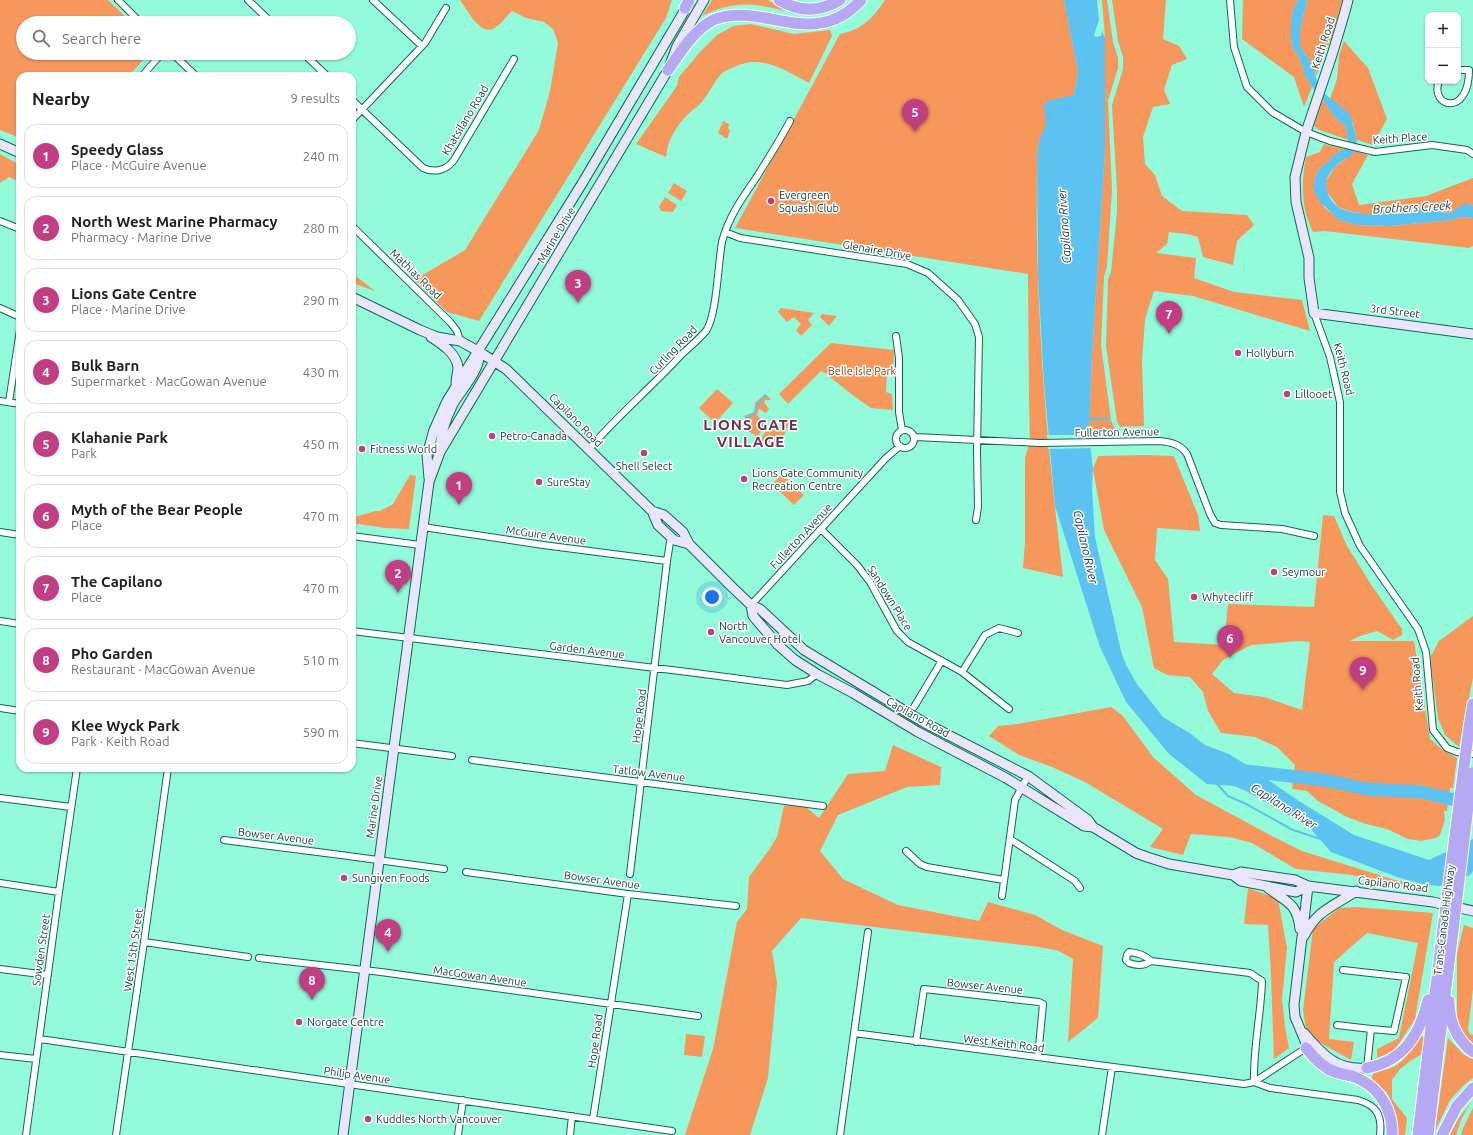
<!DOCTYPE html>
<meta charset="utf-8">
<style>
body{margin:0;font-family:Ubuntu,sans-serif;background:#f2f2f2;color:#202124}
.controls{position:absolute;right:12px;top:12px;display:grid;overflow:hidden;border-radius:8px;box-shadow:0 1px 3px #0004}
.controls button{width:36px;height:36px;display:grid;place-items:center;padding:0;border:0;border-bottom:1px solid #e0e0e0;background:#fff;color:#202124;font:20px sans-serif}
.you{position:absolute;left:712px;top:597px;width:14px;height:14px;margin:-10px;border:3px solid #fff;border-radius:50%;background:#1a73e8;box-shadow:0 0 0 6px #1a73e833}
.badge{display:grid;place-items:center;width:26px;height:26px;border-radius:50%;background:#c13e83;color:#fff;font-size:13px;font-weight:700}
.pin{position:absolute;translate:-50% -33px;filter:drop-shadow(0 1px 2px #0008)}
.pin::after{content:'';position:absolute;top:21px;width:14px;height:12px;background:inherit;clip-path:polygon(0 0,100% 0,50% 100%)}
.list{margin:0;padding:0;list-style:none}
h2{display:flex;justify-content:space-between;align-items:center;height:52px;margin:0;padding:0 16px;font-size:17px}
h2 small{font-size:13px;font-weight:400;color:#757577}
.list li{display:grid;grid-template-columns:26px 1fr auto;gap:12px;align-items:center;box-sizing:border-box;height:64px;margin:0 8px 8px;padding:0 8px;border:1px solid #e0e0e0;border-radius:12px}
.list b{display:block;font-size:15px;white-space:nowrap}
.list p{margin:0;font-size:13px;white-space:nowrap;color:#757577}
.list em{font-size:13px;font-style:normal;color:#757577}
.icon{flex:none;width:22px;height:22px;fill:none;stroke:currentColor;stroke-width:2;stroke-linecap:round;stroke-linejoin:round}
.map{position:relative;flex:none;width:1473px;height:1135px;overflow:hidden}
.search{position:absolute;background:#fff;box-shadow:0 1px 3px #0004;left:16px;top:16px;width:340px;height:44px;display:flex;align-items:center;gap:10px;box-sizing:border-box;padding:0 14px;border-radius:22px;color:#757577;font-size:15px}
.panel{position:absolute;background:#fff;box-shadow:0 1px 3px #0004;left:16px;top:72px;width:340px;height:700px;border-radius:12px}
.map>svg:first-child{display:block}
</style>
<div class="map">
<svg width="1473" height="1135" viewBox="0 0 1473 1135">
<rect width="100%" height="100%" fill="#93fbda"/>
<path fill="#f6975c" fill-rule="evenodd" d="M0 0H108L132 23H23V53H149L129 76H20V138L0 130Z
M460 0H672L666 18 479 321 447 312 414 280 465 250 539 130 550 91 558 43 553 29 544 22 526 18 512 11C507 16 502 23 496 27 482 39 467 10 460 0Z
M712 0H768L786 11C752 3 734 0 702 16Z
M885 0H1064L1078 72 1074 95 1040 138 1037 155C1037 195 1036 236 1038 276 1041 376 1051 477 1063 577L1023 568 1025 543V458L1030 441 1029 399 1028 274 735 228 840 34C863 29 872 19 885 0Z
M1102 0H1107L1113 42 1118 58V68L1108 101 1112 191 1107 267 1104 277 1101 345 1111 420 1115 429V433L1089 434 1092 355 1105 151V38Z
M1112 0H1166L1163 39 1179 46 1187 59 1172 65 1164 90 1170 104 1153 107 1143 137 1145 164 1155 175 1162 196 1182 211 1247 215 1254 225 1237 241 1233 265 1203 257 1198 237 1187 234 1169 232 1167 244 1156 253 1196 258 1194 278 1234 292 1302 300 1310 331 1193 296 1154 291 1145 319 1142 361 1144 426 1120 427 1117 422 1106 346 1108 279 1111 272 1117 212V190L1112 105 1123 69V57L1118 41Z
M1243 0H1298L1293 10 1291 22V39L1293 49 1297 53 1304 70V74L1312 87 1304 107 1294 77 1242 39Z
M1307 0H1342L1333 33 1316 76 1312 64 1300 46V29Z
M751 24 794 34 830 30 832 36 809 83C783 69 761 53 732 68 728 70 724 71 721 74 712 84 708 97 698 106 695 109 691 111 688 114 677 125 667 141 666 157L636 144 677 86 679 77 700 52 717 35 733 26Z
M1344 41 1368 68 1387 119 1373 145 1357 140 1353 123 1330 99 1337 79 1339 55Z
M1323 99 1334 116 1346 127 1348 140 1317 129 1314 126Z
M723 121 729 124 728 128 730 131 727 139 718 133Z
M1324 144 1344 149 1333 156 1330 160 1318 170 1314 183V191L1325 208 1333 214 1337 219 1357 225 1390 226 1451 220 1461 217 1473 218V246L1469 248 1325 231 1313 232C1301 209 1301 182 1306 157L1320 152Z
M1354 151 1368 155 1352 184 1359 205 1426 196 1473 178V206L1470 204 1448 213 1414 208 1391 213 1369 215 1349 211 1338 207 1326 190V181L1335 167 1353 153Z
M0 154 20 165V182L9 177 0 183Z
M674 183 687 191 681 201 668 193Z
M665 197 677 205 673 212 661 211 660 209V208L659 207Z
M352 273 375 291 352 283Z
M781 308 814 313 808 320 812 325 801 336 796 330 801 324 794 317 787 322 778 312Z
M822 314 837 316 829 326 820 317Z
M831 343 894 350 893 370 887 371 886 392 892 394 893 410 871 408 855 397 825 373 821 371 788 404 779 394Z
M717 389 733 403 715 423 699 408Z
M765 394 771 399 770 400H765L764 402 769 409 766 413 759 409 757 415 767 427 762 429 758 437 748 431 749 422 744 416 754 412 755 403Z
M785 417 791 419 779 447 761 440 765 432 780 429Z
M1145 455 1174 456 1198 515 1200 531 1157 528 1155 560 1168 579 1174 642 1224 645 1228 604 1314 607 1323 515 1334 516 1347 546 1372 586 1402 629V635L1393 640 1377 631 1360 636 1350 641H1414L1430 739 1444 751 1457 758 1453 788H1450L1447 811H1444L1445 820 1440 835 1436 838 1421 841 1408 839 1387 829 1366 824 1347 817 1318 801 1307 791 1292 789 1295 765 1277 747 1255 737 1221 733 1208 711 1203 692 1190 677 1167 675 1154 668 1142 607 1104 530 1093 469 1098 456ZM1299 641 1310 642 1302 710 1264 697 1234 693 1212 674 1223 660 1251 645Z
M782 474 804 495 794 505 772 484Z
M410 475 416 476 409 529 385 528 352 523V518L375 511H380L393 504Z
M1473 616V678L1459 747 1445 735 1438 718 1430 658 1439 641Z
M1111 707 1123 716 1153 757 1196 795 1270 835 1302 851 1395 880 1422 886 1421 888 1352 875 1296 869 1252 843 1229 837 1191 834 1183 855 1150 847 1163 829 1085 782 1052 767 1019 755 989 736 998 726 1018 724Z
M893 745 941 767 940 785 907 787 838 815 820 851 843 879 898 905 979 921 988 902 1035 915 1062 930 1103 946 1098 1018 1068 1042 1073 959 1059 951 1039 947 801 918 772 951 777 983 768 1078 750 1135H685L713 1049 737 922 747 909 749 877 769 850 777 837 784 806 801 803 819 818 848 774 885 771Z
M1248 888 1278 899 1287 948 1282 999 1285 1027 1289 1048 1274 1059 1271 975 1268 925 1244 924Z
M1356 907 1433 913 1415 1019 1394 1051 1377 1058V1049L1399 1038 1418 943 1367 933 1334 962 1329 1039 1354 1042 1351 1060 1307 1035 1303 1010 1313 929 1339 908Z
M1464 925 1473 928V989L1468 1030 1470 1034 1473 1035V1044L1467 1040 1457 1024V953Z
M686 1034 705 1036 702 1057 684 1055Z
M1418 1036 1426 1037 1423 1053 1409 1062 1400 1069 1392 1080V1099L1407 1118 1405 1135H1396C1395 1124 1394 1104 1388 1095 1385 1089 1377 1085 1371 1081L1374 1070C1380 1070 1386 1070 1391 1068 1403 1064 1413 1047 1418 1036Z
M1448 1038 1464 1055 1473 1059V1078L1464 1085 1450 1100 1435 1131Z
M1471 1102 1461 1120 1456 1135H1450L1458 1119Z
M1473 1108V1135H1461L1463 1128Z"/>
<path fill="#5bc2f2" d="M1064 0H1097L1099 20 1094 35 1095 37 1101 36 1102 31 1105 38V151L1092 355 1089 434 1093 469 1092 488 1095 537 1121 651 1126 665 1137 684 1163 717 1191 734 1205 745 1229 754 1245 764 1299 801 1354 835 1429 860 1473 839V871L1470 875 1439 886 1422 884 1397 877 1331 852 1309 827 1246 791 1234 786 1207 784 1169 754 1126 702 1100 647 1055 506 1044 383 1038 276 1037 155 1040 138 1046 125 1044 106 1047 101 1074 95 1078 72Z
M1298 0H1307L1300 29V46L1312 64 1318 85 1325 94 1350 114 1357 140 1353 153 1350 157C1341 159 1327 173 1326 183 1325 190 1331 202 1338 207 1345 212 1358 213 1367 214 1372 215 1377 213 1382 213 1398 212 1413 207 1428 209 1435 209 1442 214 1449 213 1458 211 1463 199 1473 206V218L1461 217 1451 220 1390 226 1357 225 1337 219 1333 214 1320 202 1314 191V183L1318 170 1330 160 1332 156 1344 149 1348 141 1346 127 1334 116 1322 98 1312 87 1304 74V70L1297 53 1293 49 1291 39V22L1293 10Z"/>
<path fill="#93fbda" d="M1047 435H1091L1093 448 1048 449Z"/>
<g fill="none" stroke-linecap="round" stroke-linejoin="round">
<path stroke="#5bc2f2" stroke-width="2" d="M746 418 754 414 758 403 766 396
M1086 419H1109
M1217 784 1228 796 1246 804 1293 830 1321 839"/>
<path stroke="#5bc2f2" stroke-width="13" d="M1238 770 1324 780 1367 789 1422 792 1471 804"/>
<defs>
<path id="street" d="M118 0 141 23
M248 0 272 23
M373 0 422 46
M1230 0 1234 47 1247 87 1272 112 1306 132 1330 141 1375 152 1432 145 1467 150 1473 154
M172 53 196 76
M303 53 327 76
M142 76 162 53
M1439 81C1429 107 1469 118 1469 70H1458
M352 100 423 168C434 173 446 171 454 160L514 59
M352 120 425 43 446 8
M0 221 20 229
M352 226 450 322 457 331 460 341
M725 232 740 238 907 264 928 273 958 300 975 324 979 337 977 451 978 507 976 520
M0 308 20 317
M1314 313 1330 357 1340 402V492L1345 513 1360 546 1418 629 1426 652 1433 730 1447 748 1457 752 1473 754
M896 336 899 358V412L902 430
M0 401 20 404
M9 402 20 330
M896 439a9 9 0 1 1 18 0a9 9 0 1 1-18 0Z
M915 437 1040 443 1159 441C1171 442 1180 444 1187 454L1210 514 1215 523 1221 525 1282 529 1314 536
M589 449C618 415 652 387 682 354 690 347 699 339 706 331 717 315 718 263 722 242 728 218 742 198 756 178 768 159 780 140 790 121
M423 527 543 545 667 561
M821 529 857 565 870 582 897 631 908 642 962 672 1009 709
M0 532 20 535
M352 536 420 545
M751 605 886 458 900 446
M0 621 20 624
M352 631 688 672 787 685 808 681 817 674
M962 672 985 635 999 628 1018 633
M914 707 941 662
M0 708 20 711
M352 743 452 756
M472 760 823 806
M0 798 71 807
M1010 839 1075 881 1080 888
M224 840C297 849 371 859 444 869
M906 851 920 864 927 867 1004 880
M466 872 628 894 736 906
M630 874 667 561 670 542 674 540
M0 883 59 892
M1002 896 1015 800 1028 776
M144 942 248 957
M259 958 381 972 698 1016
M1151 961C1144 966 1137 966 1129 963L1126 960 1127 955 1129 952C1139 953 1144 955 1151 961L1250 973 1262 981C1261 1015 1253 1048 1254 1082
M0 969 48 975
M1343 970 1406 977 1394 1031 1371 1029 1367 1068
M1337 1025 1371 1029
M854 1033 1244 1084 1254 1082 1306 1048
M40 1039 672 1131
M916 1042 924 989 1039 1002 1043 1004 1038 1057
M0 1055 36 1059
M1254 1082 1270 1088 1358 1100C1378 1106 1382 1116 1380 1135
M593 1119 628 894
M26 1135 59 892 77 768
M116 1135 144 942 168 768
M458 1135 463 1100
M570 1135 572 1116
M840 1135 868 932
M1102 1135 1112 1067"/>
<path id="secondary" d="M1348 0 1344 15 1332 55 1306 132 1295 177 1296 202 1309 258V278L1314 313 1473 334
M0 144 20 153
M352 297 420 330 437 337 460 341 478 351 506 369 652 511 658 525 674 540 689 544
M431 337C442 344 456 353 458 367 458 372 456 378 456 383
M440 452C440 434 445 420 453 404 461 390 482 368 479 352
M429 478 427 455 434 430 447 401 583 182 689 3
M652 511 664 515 683 532 689 544 733 588 751 605 760 609 804 650 925 723 1028 776 1088 820 1093 827 1136 853 1147 857 1169 864 1233 875 1241 881 1296 892 1308 886
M751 605 753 616 778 645 795 660 817 674 853 693 918 732 1006 778 1084 826 1093 827
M1233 875 1241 872 1295 880 1308 886 1433 902 1473 911
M1308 886 1294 1005 1295 1017 1306 1043V1048C1314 1051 1319 1057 1327 1058
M1268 888C1286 902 1297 902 1300 929
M1304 936C1318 909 1333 907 1356 891
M1304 1033C1322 1054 1336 1071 1367 1068
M343 1135 429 482 440 452 668 70 677 46 704 0"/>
<path id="highway" d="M779 0C799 12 820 12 840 0
M685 8 689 0
M668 70C681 52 693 31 713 20 762 0 814 52 861 0
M1469 728 1473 704
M1449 1001C1449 1022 1456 1039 1473 1052
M1306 1048C1313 1057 1324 1068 1335 1072 1343 1075 1352 1075 1359 1079 1381 1089 1393 1112 1392 1135
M1367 1068C1404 1061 1420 1034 1428 1000
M1418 1135 1442 937
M1428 1135 1452 938
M1442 1135 1457 1106 1473 1088"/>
</defs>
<use href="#street" stroke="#0e6953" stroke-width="8"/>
<use href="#secondary" stroke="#0e6953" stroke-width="11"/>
<use href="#highway" stroke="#fff" stroke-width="13"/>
<use href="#street" stroke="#fff" stroke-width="6"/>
<use href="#secondary" stroke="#e9e5fc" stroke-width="9"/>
<use href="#highway" stroke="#b6a9f4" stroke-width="11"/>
<defs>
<path id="highway-bridge" d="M1442 937 1469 728
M1452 938 1472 773"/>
</defs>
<use href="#highway-bridge" stroke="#fff" stroke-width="13" stroke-linecap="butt"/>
<use href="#highway-bridge" stroke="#b6a9f4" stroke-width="11"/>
</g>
<g fill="#c13e83" stroke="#fff" stroke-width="1.5">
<circle cx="771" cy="201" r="4"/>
<circle cx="1238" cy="353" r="4"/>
<circle cx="1287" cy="394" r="4"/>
<circle cx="492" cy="436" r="4"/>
<circle cx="362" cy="449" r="4"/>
<circle cx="644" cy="453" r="4"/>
<circle cx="744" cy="479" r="4"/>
<circle cx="539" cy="482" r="4"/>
<circle cx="1274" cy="572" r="4"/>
<circle cx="1194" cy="597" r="4"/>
<circle cx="711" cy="632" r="4"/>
<circle cx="344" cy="878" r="4"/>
<circle cx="299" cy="1022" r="4"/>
<circle cx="368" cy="1119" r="4"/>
</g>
<g text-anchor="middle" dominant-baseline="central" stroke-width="3" stroke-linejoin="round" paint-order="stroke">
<g font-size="11" fill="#0d3b2f" stroke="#fff">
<text transform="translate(1323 43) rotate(-72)">Keith Road</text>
<text transform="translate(465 120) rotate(-59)">Khatsilano Road</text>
<text transform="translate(1400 138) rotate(-4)">Keith Place</text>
<text transform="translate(556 235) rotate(-59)">Marine Drive</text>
<text transform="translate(877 250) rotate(10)">Glenaire Drive</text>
<text transform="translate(416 274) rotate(44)">Mathias Road</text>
<text transform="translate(1395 311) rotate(7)">3rd Street</text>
<text transform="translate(673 350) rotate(-46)">Curling Road</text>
<text transform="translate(1344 369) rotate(76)">Keith Road</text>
<text transform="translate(576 420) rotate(45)">Capilano Road</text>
<text transform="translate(1117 432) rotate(-1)">Fullerton Avenue</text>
<text transform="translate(546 535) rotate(8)">McGuire Avenue</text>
<text transform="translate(801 536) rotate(-47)">Fullerton Avenue</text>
<text transform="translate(890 598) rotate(58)">Sandown Place</text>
<text transform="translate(587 650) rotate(7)">Garden Avenue</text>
<text transform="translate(1417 684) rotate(-95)">Keith Road</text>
<text transform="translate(639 716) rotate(-83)">Hope Road</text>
<text transform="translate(918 717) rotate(29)">Capilano Road</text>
<text transform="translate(649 773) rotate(7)">Tatlow Avenue</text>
<text transform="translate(374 807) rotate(-82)">Marine Drive</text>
<text transform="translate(276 836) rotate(7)">Bowser Avenue</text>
<text transform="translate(602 880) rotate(8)">Bowser Avenue</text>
<text transform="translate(1393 884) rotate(7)">Capilano Road</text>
<text transform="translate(1444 920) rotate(-83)">Trans-Canada Highway</text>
<text transform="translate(41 950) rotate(-82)">Sowden Street</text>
<text transform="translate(133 950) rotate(-82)">West 15th Street</text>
<text transform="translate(480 976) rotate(8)">MacGowan Avenue</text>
<text transform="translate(985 986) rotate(6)">Bowser Avenue</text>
<text transform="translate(595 1041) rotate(-82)">Hope Road</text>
<text transform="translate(1004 1043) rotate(7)">West Keith Road</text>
<text transform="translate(357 1075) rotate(8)">Philip Avenue</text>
</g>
<g font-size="11" fill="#0d3b2f" stroke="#fff" text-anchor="start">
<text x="779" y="195">Evergreen<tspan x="779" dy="13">Squash Club</tspan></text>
<text x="1246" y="353">Hollyburn</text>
<text x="1295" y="394">Lillooet</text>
<text x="500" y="436">Petro-Canada</text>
<text x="370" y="449">Fitness World</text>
<text x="644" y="466" text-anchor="middle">Shell Select</text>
<text x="752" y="473">Lions Gate Community<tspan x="752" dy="13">Recreation Centre</tspan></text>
<text x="547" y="482">SureStay</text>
<text x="1282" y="572">Seymour</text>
<text x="1202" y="597">Whytecliff</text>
<text x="719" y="626">North<tspan x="719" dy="13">Vancouver Hotel</tspan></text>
<text x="352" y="878">Sungiven Foods</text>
<text x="307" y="1022">Norgate Centre</text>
<text x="376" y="1119">Kuddles North Vancouver</text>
</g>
<g font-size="11" fill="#834213" stroke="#fff">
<text x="862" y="371">Belle Isle Park</text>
</g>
<g font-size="12" font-style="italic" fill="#1c333e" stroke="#fff">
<text transform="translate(1412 207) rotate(-3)">Brothers Creek</text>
<text transform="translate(1064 226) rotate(-94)">Capilano River</text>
<text transform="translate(1086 547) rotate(77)">Capilano River</text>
<text transform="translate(1284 806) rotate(32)">Capilano River</text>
</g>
<g font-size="15" font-weight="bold" letter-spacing="1" fill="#6f2e4e" stroke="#fff">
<text x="751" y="424">LIONS GATE<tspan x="751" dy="17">VILLAGE</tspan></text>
</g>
</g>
</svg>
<div class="controls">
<button>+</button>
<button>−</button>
</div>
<div class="you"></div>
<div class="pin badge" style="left:459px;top:505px">1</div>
<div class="pin badge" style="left:398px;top:593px">2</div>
<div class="pin badge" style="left:578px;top:303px">3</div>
<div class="pin badge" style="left:388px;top:952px">4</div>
<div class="pin badge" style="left:915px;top:132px">5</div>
<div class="pin badge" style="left:1230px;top:658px">6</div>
<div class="pin badge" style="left:1169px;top:334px">7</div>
<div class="pin badge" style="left:312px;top:1000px">8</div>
<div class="pin badge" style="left:1363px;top:690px">9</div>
<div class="search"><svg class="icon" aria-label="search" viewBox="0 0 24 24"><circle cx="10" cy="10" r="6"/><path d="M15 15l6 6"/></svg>Search here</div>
<section class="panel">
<h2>Nearby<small>9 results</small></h2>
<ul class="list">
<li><span class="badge">1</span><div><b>Speedy Glass</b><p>Place · McGuire Avenue</p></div><em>240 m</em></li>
<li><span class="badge">2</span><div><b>North West Marine Pharmacy</b><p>Pharmacy · Marine Drive</p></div><em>280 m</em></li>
<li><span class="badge">3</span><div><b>Lions Gate Centre</b><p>Place · Marine Drive</p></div><em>290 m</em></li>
<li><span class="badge">4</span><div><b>Bulk Barn</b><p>Supermarket · MacGowan Avenue</p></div><em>430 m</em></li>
<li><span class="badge">5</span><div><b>Klahanie Park</b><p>Park</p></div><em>450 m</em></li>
<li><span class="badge">6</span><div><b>Myth of the Bear People</b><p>Place</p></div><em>470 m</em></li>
<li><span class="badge">7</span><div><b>The Capilano</b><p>Place</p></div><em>470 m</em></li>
<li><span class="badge">8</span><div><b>Pho Garden</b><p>Restaurant · MacGowan Avenue</p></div><em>510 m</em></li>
<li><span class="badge">9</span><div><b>Klee Wyck Park</b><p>Park · Keith Road</p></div><em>590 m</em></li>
</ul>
</section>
</div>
